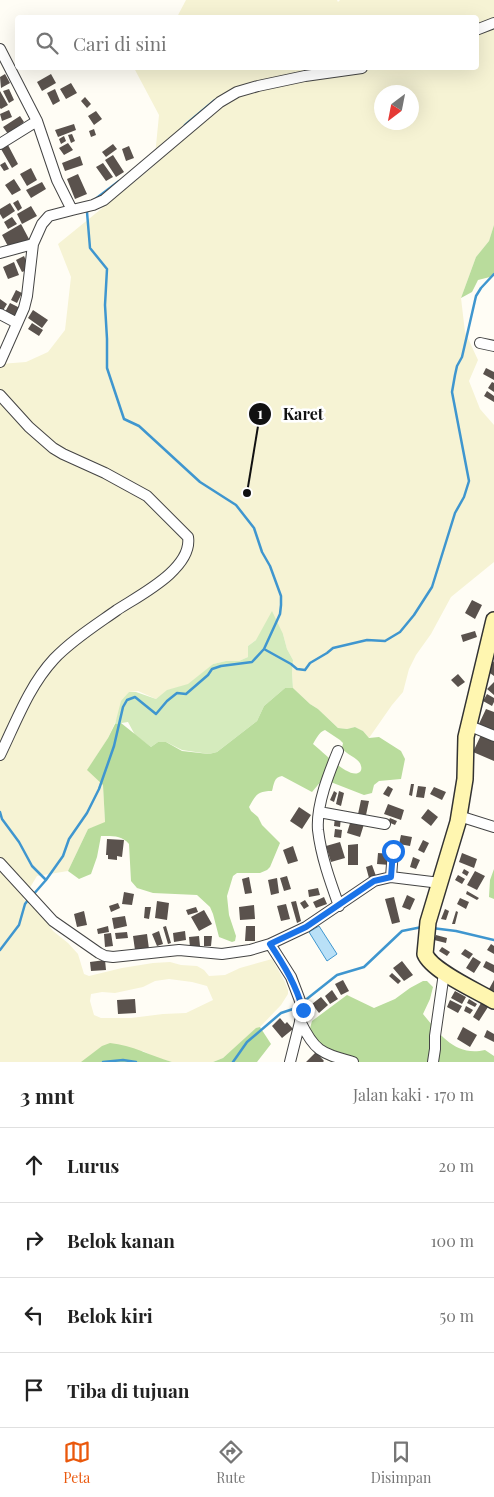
<!DOCTYPE html>
<html lang="id">
<meta charset="utf-8">
<style>
body{margin:0;font-family:"Playfair Display",serif;background:#f6f6f6;color:#222}
.compass{position:absolute;left:374px;top:85px;width:45px;height:45px;border-radius:50%;background:#fff;box-shadow:0 5px 20px #0002;rotate:212deg}
.stop{position:absolute;width:15px;height:15px;margin:-11px;border:4px solid #1a73e8;border-radius:50%;background:#fff}
.stop.end{background:#1a73e8;border-color:#fff;box-shadow:0 1px 5px #0008}
.list{margin:0;padding:0;list-style:none}
h2{display:flex;justify-content:space-between;align-items:center;height:65px;margin:0;padding:0 20px;font-size:21px}
h2 small{font-size:16px;font-weight:400;color:#767676}
.list li{display:grid;grid-template-columns:32px 1fr auto;gap:15px;align-items:center;box-sizing:border-box;height:75px;padding:0 20px;border-top:1px solid #e0e0e0}
.list b{display:block;font-size:19px;white-space:nowrap}
.list em{font-size:16px;font-style:normal;color:#767676}
.icon{flex:none;width:28px;height:28px;fill:none;stroke:currentColor;stroke-width:2;stroke-linecap:round;stroke-linejoin:round}
.map{position:relative;flex:none;width:494px;height:1062px;overflow:hidden}
.search{position:absolute;background:#fff;box-shadow:0 5px 20px #0002;left:15px;right:15px;top:15px;height:55px;display:flex;align-items:center;gap:12px;box-sizing:border-box;padding:0 18px;border-radius:5px;color:#767676;font-size:19px}
.sheet{height:365px;background:#fff}
nav{display:flex;justify-content:space-around;align-items:center;box-sizing:border-box;height:70px;border-top:1px solid #e0e0e0;background:#fff;font-size:14px;color:#767676}
nav a{display:grid;justify-items:center;gap:2px}
nav .on{color:#ea580c}
.map>svg:first-child{display:block}
</style>
<div class="map">
<svg width="494" height="1062" viewBox="0 0 494 1062">
<rect width="100%" height="100%" fill="#fffdf5"/>
<path fill="#f6f3d4" fill-rule="evenodd" d="M186 0H337L338 2 340 0H494V225L489 241 476 257 461 298 465 332 478 360 469 381 480 409 494 425V562L451 597 431 634 416 655 409 669 403 692 392 705 369 738 363 731 355 727 347 729 338 728 318 709 310 704 293 688 292 673 293 660 287 649 283 634 256 640 248 646V657L239 661H226L213 664 188 685 168 690 156 699 138 691 129 692 108 738 88 769 103 784 105 823 88 829 68 871 37 876 23 899 34 905 53 931 68 943 78 954 84 974 89 976 122 968 153 963 170 962 181 965 197 966 204 970 209 976 225 975 240 968 272 959 285 982 288 990V994L281 1005 260 1027 256 1029 223 1058 213 1062H172L154 1057 143 1051 81 1062H0V364L26 362 48 352 65 330 71 277 58 244 154 166 159 115 134 68H476V18L177 17ZM382 92H412V122H382ZM169 979 192 982 207 986 213 1000 186 1013 163 1014 131 1018H101L94 1015 90 1001 91 994 102 992 115 993 143 987 155 981Z"/>
<path fill="#d5ebbd" d="M272 611 283 634 287 649 293 660 292 673 293 688H285L264 706 257 721 217 752 209 754 182 750 166 742H158L151 747 135 735 128 722 115 724 121 701 129 692H136L156 699 167 690 188 684 213 664 226 661H239L248 657V646L256 640Z"/>
<path fill="#b9dc9c" fill-rule="evenodd" d="M494 225V276L478 280 472 292 461 298 476 257 489 241Z
M285 688H293L310 704 318 709 338 728 347 729 355 727 363 731 369 738 379 737 401 751 405 759 401 779 379 781 374 785 372 793 364 795 323 779 312 792 282 776C274 777 274 784 272 791 257 791 256 795 249 807L251 811 258 817 262 825 280 843 270 867 267 870 260 873H237L233 876 227 896 229 915 236 936 235 941 232 942 219 937 213 914 210 907 197 895 153 893 137 888 131 881 129 844C122 835 111 836 101 836L97 857 91 874 79 879 68 871 88 829 105 822 103 785 87 770 108 738 115 724 121 723 151 747 158 742H166L182 751 209 754 217 752 257 721 264 706ZM325 730 340 740 343 743 342 748C346 755 360 758 361 766 362 769 361 772 358 773 348 778 321 750 313 744 316 739 319 732 325 730Z
M494 869V899L489 897 490 880Z
M423 981H427L433 987 430 999 423 1014C440 1035 456 1057 485 1050L494 1056V1062H330L332 1059 309 1032 312 1021 347 995 374 1008 395 999 410 988Z
M260 1027 271 1044 257 1062H213L223 1058 256 1028Z
M110 1043C132 1045 151 1056 172 1062H81L102 1046Z"/>
<path fill="#b9e0f7" stroke="#3f96cf" d="M319 926 337 954 327 961 309 932Z"/>
<g fill="none" stroke-linecap="round" stroke-linejoin="round">
<path stroke="#3f96cf" stroke-width="2.5" d="M185 125 215 100
M94 200 119 181
M264 649 291 664 297 669 305 670 310 663 327 653 333 648 367 640 385 641 400 632 414 615 432 587 455 513 464 497 469 481 452 392 455 375 457 366 462 357 476 296 481 288 494 274
M0 812 2 819 19 842 32 866 46 880
M32 896 46 880 63 856 69 839 87 813 99 789 114 746 123 707 127 700 135 697 156 714 167 701 177 693 186 694 208 675 212 669 221 666 252 662 264 649 280 614 281 605V596L270 566 262 552 254 528 236 505 200 482 188 471 139 426 124 419 107 368V339L105 305 107 269 90 248 87 212 89 209
M432 928 456 931 494 940
M0 950 19 925 25 904 28 900
M303 1002 337 975 364 967 402 931 422 927
M103 1062 123 1060 136 1062
M233 1062 247 1042 281 1013 293 1009 298 1005"/>
</g>
<path fill="#5a524d" d="M5 74 10 83 1 88 0 77Z
M51 74 56 83 42 91 37 82Z
M71 83 77 93 66 99 60 89Z
M9 89 14 100 9 103 3 91Z
M55 89 60 101 53 105 47 93Z
M0 91 8 105 1 109 0 108Z
M85 97 91 104 87 108 81 101Z
M9 110 12 117 2 121 0 114Z
M96 111 102 119 94 125 88 116Z
M20 116 24 122 8 134 3 127Z
M74 124 76 130 58 137 55 130Z
M94 129 96 135 91 137 89 131Z
M72 134 75 141 71 143 68 135Z
M64 136 66 141 61 144 59 139Z
M68 143 73 150 64 155 59 148Z
M113 144 117 149 106 157 102 152Z
M8 145 18 164 12 168 1 149Z
M129 146 134 158 126 161 122 149Z
M113 155 124 172 116 177 105 160Z
M80 156 83 165 65 171 62 163Z
M5 162 9 169 4 171 0 165Z
M103 163 113 177 106 181 96 167Z
M31 168 37 180 27 186 20 174Z
M78 174 87 194 75 199 67 179Z
M14 179 21 190 12 195 5 185Z
M42 182 46 189 31 198 26 190Z
M18 200 22 208 18 211 13 203Z
M10 203 15 211 3 219 0 214V209Z
M31 206 37 216 22 224 17 214Z
M12 217 17 224 8 229 4 222Z
M21 224 29 239 10 250 2 235Z
M24 256 30 269 22 272 16 260Z
M14 262 19 275 8 279 3 267Z
M16 290 22 293 17 303 11 300Z
M0 299 7 304 2 312 0 311Z
M10 303 20 308 15 317 5 312Z
M33 310 48 320 42 328 28 318Z
M32 323 43 330 39 336 28 329Z
M486 368 494 372V380L483 374Z
M492 382 494 383V392L488 388Z
M487 391 494 396V402L484 396Z
M472 600 482 605 475 619 465 613Z
M475 631 477 637 463 642 461 635Z
M494 661V676L487 671Z
M458 674 465 682 458 687 451 680Z
M494 682V695L487 689Z
M487 694 494 698V702L492 706 483 701Z
M486 709 494 712V733L478 726Z
M481 735 494 740V761L473 752Z
M411 784H414L412 796 409 795Z
M388 786 393 789 389 797 383 794Z
M418 786 426 787 424 798 416 797Z
M434 787 446 792 442 800 430 794Z
M334 791 337 793 334 802 330 800Z
M339 791 344 793 341 806 336 804Z
M361 800 369 801 366 815 358 814Z
M388 804 404 810 401 820 384 814Z
M299 807 311 815 302 829 290 821Z
M428 809 438 817 431 826 421 818Z
M335 817 341 818 340 827 334 826Z
M390 818 397 821 395 825 388 822Z
M351 820 364 824 360 837 347 833Z
M335 829 342 830 341 838 334 837Z
M401 835 412 837 410 846 399 844Z
M107 839 124 840 122 857 117 856V860L108 859V855H106Z
M423 840 429 843 424 853 418 850Z
M340 842 345 858 331 862 326 846Z
M358 844V865H348V845Z
M293 846 298 861 288 864 283 850Z
M378 853 391 854 390 865 377 864Z
M462 853 477 859 474 868 459 862Z
M413 857 420 860 416 869 410 867Z
M372 865 376 876 369 878 366 867Z
M464 869 469 872 467 876 462 873Z
M475 871 485 876 477 890 467 885Z
M458 875 465 879 462 884 455 880Z
M287 876 291 889 284 891 280 878Z
M249 877 252 893 245 894 242 879Z
M277 878 279 893 271 895 268 880Z
M318 888 320 895 309 897 308 890Z
M467 891 479 898 477 900 466 894Z
M124 892 134 894 132 905 122 904Z
M407 895 415 899 410 910 402 907Z
M324 897 327 904 316 908 313 902Z
M394 897 400 922 392 924 385 899Z
M460 898 469 902 466 909 457 904Z
M305 900 309 906 304 909 300 903Z
M157 901 169 903 167 920 155 918Z
M296 901 301 921 297 923 291 902Z
M118 903 120 908 111 912 109 906Z
M286 904 290 919 281 921 277 906Z
M254 905 255 919 240 920 239 907Z
M145 907H151L149 919 144 918Z
M196 907 198 912 188 915 186 910Z
M445 909 449 911 446 920 441 919Z
M204 910 212 924 199 931 191 917Z
M84 911 87 925 77 927 74 914Z
M456 911 458 912 455 924H452Z
M125 916 127 926 114 929 112 918Z
M108 926 109 932 98 934 97 929Z
M166 926 171 943 168 944 163 927Z
M246 926H255V941H245Z
M159 931 163 944 157 946 152 934Z
M185 931 186 940 174 942 173 933Z
M127 932 128 938 116 939 115 933Z
M111 933 113 946 105 947 104 934Z
M147 934 149 949 135 950 133 936Z
M436 935 447 938 446 943 434 940Z
M199 936 200 946 190 947 189 937Z
M204 936H212L211 946H204Z
M491 944 494 946V954L487 950Z
M442 947 450 952 447 956 439 951Z
M465 949 473 954 469 959 461 954Z
M473 957 481 962 474 973 466 968Z
M105 960 106 970 91 971 90 962Z
M402 961 413 975 404 981 393 968Z
M486 961 494 965V973L483 967Z
M392 973 401 981 398 984 389 976Z
M343 980 349 991 341 995 335 984Z
M494 980V991L489 989Z
M332 990 338 999 330 1004 325 996Z
M455 991 466 997 462 1004 451 998Z
M321 997 328 1005 319 1013 312 1004Z
M135 999 136 1013 118 1014 117 1000Z
M469 999 477 1004 475 1007 467 1003Z
M450 1000 462 1006 458 1013 447 1007Z
M481 1003 488 1007 479 1021 473 1017Z
M466 1006 473 1010 470 1014 464 1011Z
M280 1018 285 1024 287 1022 293 1029 282 1038 272 1026Z
M463 1027 477 1035 470 1047 457 1039Z
M487 1030 494 1034V1042L484 1037Z
M316 1052 324 1061 323 1062H306Z"/>
<g fill="none" stroke-linecap="round" stroke-linejoin="round">
<defs>
<path id="street" d="M476 30 494 23
M0 49 37 121 57 180 72 210 93 205 104 200 220 102 237 92 258 86 305 76 362 68
M0 144 37 121
M0 253 33 244
M0 314 17 323
M480 343 494 346
M0 362 24 308 27 296 33 244 42 224 49 216 72 210
M0 395 29 427 53 448 63 454 105 473 147 496 188 537C193 569 138 596 117 610 96 625 72 640 54 659 29 686 16 722 0 755
M470 726 494 736
M338 751C329 773 316 805 318 830 321 856 330 881 339 906
M319 812 385 824
M459 816 494 827
M0 863 53 921 99 953 105 956 113 957 179 950 222 954 250 950 270 944 306 927 374 881 391 877 440 883
M391 877 393 851
M270 944 291 977 299 998 303 1010 290 1062
M300 1021C315 1052 321 1053 353 1062
M433 1062 435 1049V1036L444 973"/>
<path id="secondary" d="M494 620 466 737 465 779 458 822 428 922 425 954C432 971 477 991 494 1001"/>
</defs>
<use href="#street" stroke="#444" stroke-width="12"/>
<use href="#secondary" stroke="#333" stroke-width="18"/>
<use href="#street" stroke="#fff" stroke-width="10"/>
<use href="#secondary" stroke="#fff6b0" stroke-width="15"/>
</g>
<g fill="none" stroke-linecap="round" stroke-linejoin="round">
<path stroke="#1a73e8" stroke-width="6" d="M303 1010C296 985 284 965 270 944L306 927 374 881 391 877 393 851"/>
</g>
<path fill="none" stroke="#111" stroke-width="2" d="M247 493L260 414"/>
<g fill="#111" stroke="#fff" stroke-width="2">
<circle cx="247" cy="493" r="5"/>
<circle cx="260" cy="414" r="12"/>
</g>
<g font-size="15" text-anchor="middle" font-weight="bold" fill="#fff">
<text x="260" y="419">1</text>
</g>
<g font-size="16" text-anchor="middle" font-weight="bold" fill="#111" stroke="#fff" stroke-width="5" stroke-linejoin="round" paint-order="stroke">
<text x="303" y="420">Karet</text>
</g>
</svg>
<svg class="compass" viewBox="-18 -18 36 36"><path d="M0-13l5 13h-10z" fill="#e53935"/><path d="M0 13l5-13h-10z" fill="#767676"/></svg>
<div class="stop" style="left:393px;top:851px"></div>
<div class="stop end" style="left:303px;top:1010px"></div>
<div class="search"><svg class="icon" aria-label="search" viewBox="0 0 24 24"><circle cx="10" cy="10" r="6"/><path d="M15 15l6 6"/></svg>Cari di sini</div>
</div>
<section class="sheet">
<h2>3 mnt<small>Jalan kaki · 170 m</small></h2>
<ul class="list">
<li><svg class="icon" aria-label="ahead" viewBox="0 0 24 24"><path d="M12 20V5M6 11l6-6 6 6"/></svg><div><b>Lurus</b></div><em>20 m</em></li>
<li><svg class="icon" aria-label="right" viewBox="0 0 24 24"><path d="M7 20v-9h11M14 6l5 5-5 5"/></svg><div><b>Belok kanan</b></div><em>100 m</em></li>
<li><svg class="icon" aria-label="left" viewBox="0 0 24 24"><path d="M17 20v-9H6M10 6l-5 5 5 5"/></svg><div><b>Belok kiri</b></div><em>50 m</em></li>
<li><svg class="icon" aria-label="arrive" viewBox="0 0 24 24"><path d="M6 21V4h12l-3 4 3 4H6"/></svg><div><b>Tiba di tujuan</b></div></li>
</ul>
</section>
<nav>
<a class="on"><svg class="icon" aria-label="map" viewBox="0 0 24 24"><path d="M3 6l6-2 6 2 6-2v14l-6 2-6-2-6 2zM9 4v14M15 6v14"/></svg>Peta</a>
<a><svg class="icon" aria-label="directions" viewBox="0 0 24 24"><path d="M12 3l9 9-9 9-9-9zM9 14v-3h6M13 9l2 2-2 2"/></svg>Rute</a>
<a><svg class="icon" aria-label="saved" viewBox="0 0 24 24"><path d="M7 4h10v16l-5-4-5 4z"/></svg>Disimpan</a>
</nav>
